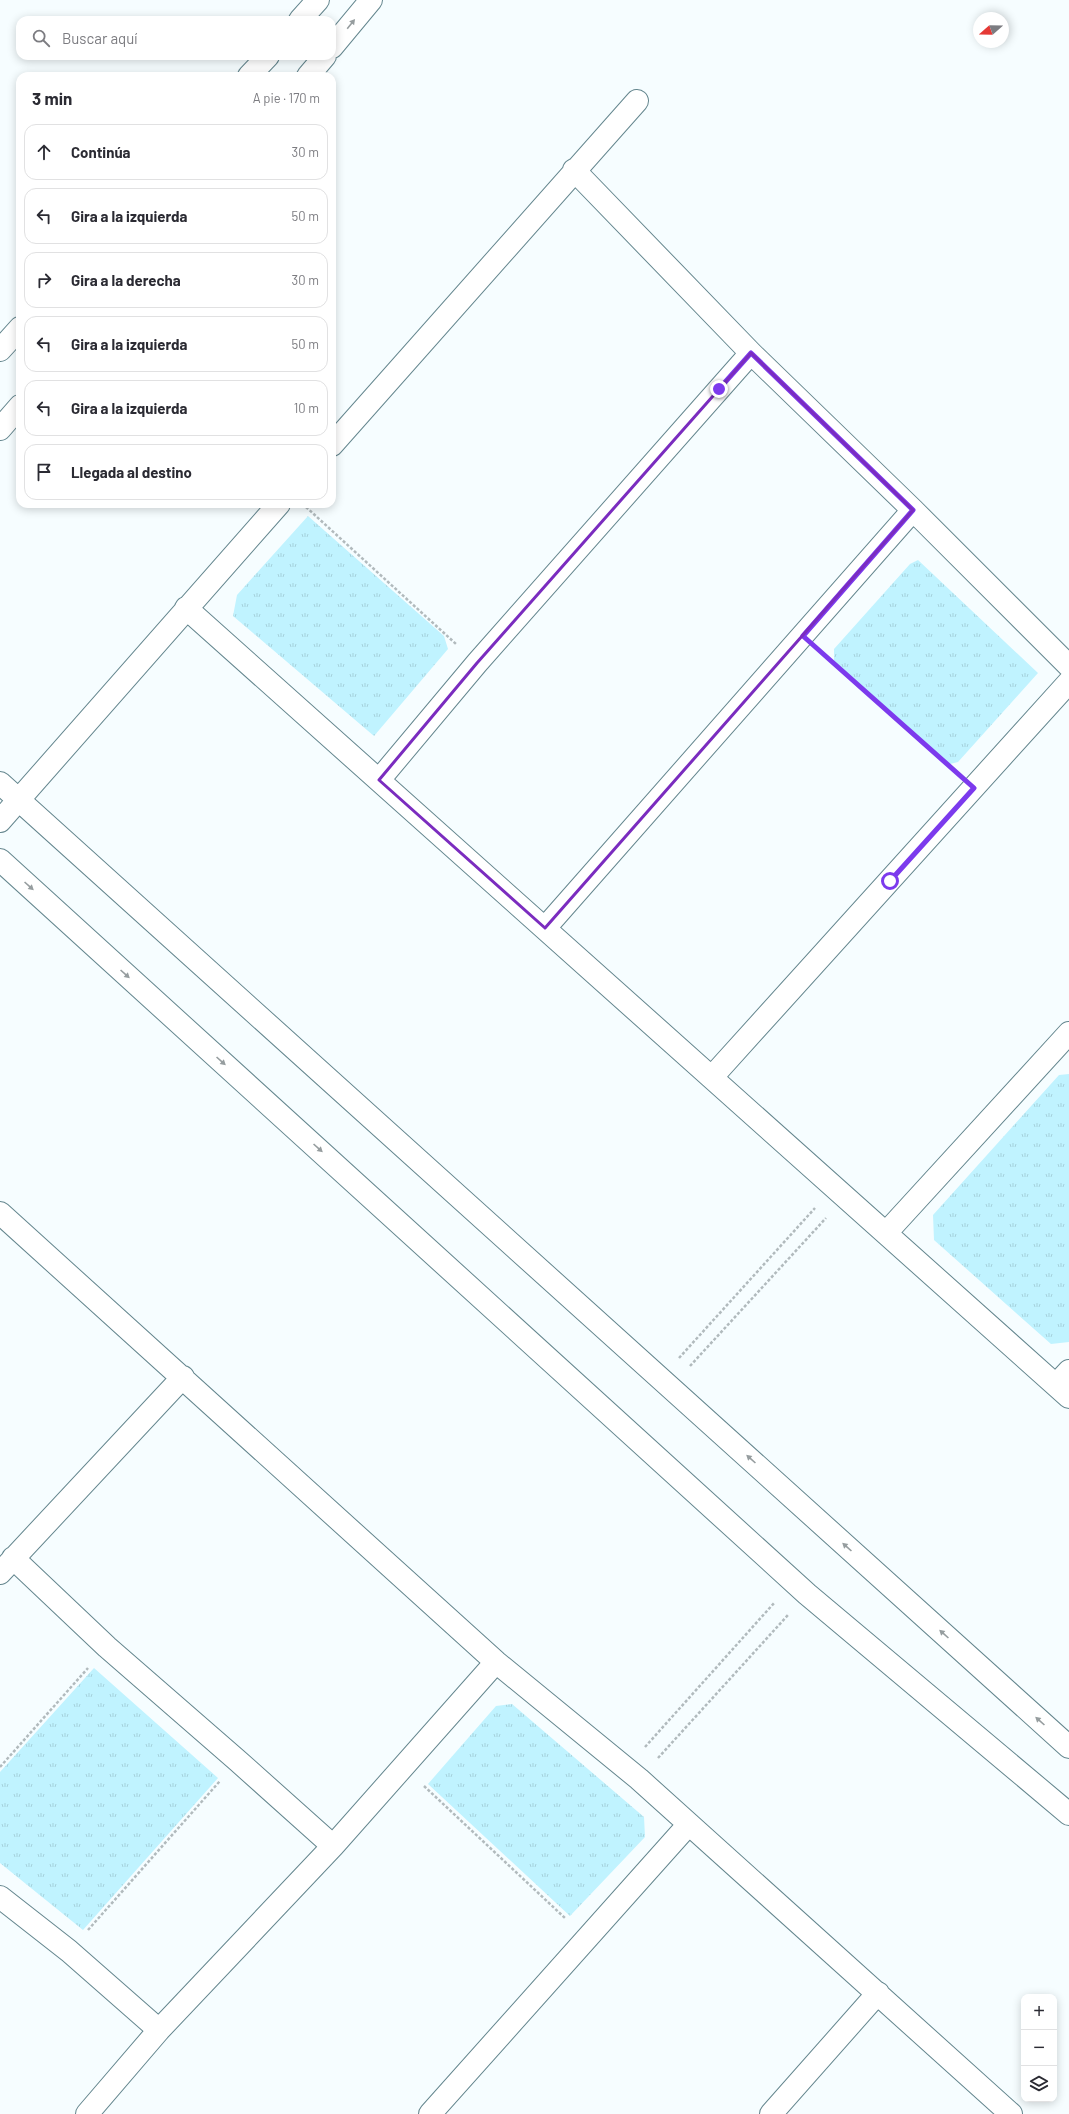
<!DOCTYPE html>
<html lang="es">
<meta charset="utf-8">
<style>
body{margin:0;font-family:Barlow,sans-serif;background:#f7f7f7;color:#2b2b33}
.controls{position:absolute;right:12px;bottom:12px;display:grid;overflow:hidden;border-radius:8px;box-shadow:0 2px 10px #0003}
.controls button{width:36px;height:36px;display:grid;place-items:center;padding:0;border:0;border-bottom:1px solid #e1e1e2;background:#fff;color:#2b2b33;font:20px sans-serif}
.compass{position:absolute;left:973px;top:12px;width:36px;height:36px;border-radius:50%;background:#fff;box-shadow:0 2px 10px #0003;rotate:250deg}
.stop{position:absolute;width:12px;height:12px;margin:-9px;border:3px solid #7c3aed;border-radius:50%;background:#fff}
.stop.end{background:#7c3aed;border-color:#fff;box-shadow:0 1px 4px #0008}
.list{margin:0;padding:0;list-style:none}
h2{display:flex;justify-content:space-between;align-items:center;height:52px;margin:0;padding:0 16px;font-size:17px}
h2 small{font-size:13px;font-weight:400;color:#7c7c81}
.list li{display:grid;grid-template-columns:26px 1fr auto;gap:12px;align-items:center;box-sizing:border-box;height:56px;margin:0 8px 8px;padding:0 8px;border:1px solid #e1e1e2;border-radius:12px}
.list b{display:block;font-size:15px;white-space:nowrap}
.list em{font-size:13px;font-style:normal;color:#7c7c81}
.icon{flex:none;width:22px;height:22px;fill:none;stroke:currentColor;stroke-width:2;stroke-linecap:round;stroke-linejoin:round}
.map{position:relative;flex:none;width:1069px;height:2114px;overflow:hidden}
.search{position:absolute;background:#fff;box-shadow:0 2px 10px #0003;left:16px;top:16px;width:320px;height:44px;display:flex;align-items:center;gap:10px;box-sizing:border-box;padding:0 14px;border-radius:12px;color:#7c7c81;font-size:15px}
.panel{position:absolute;background:#fff;box-shadow:0 2px 10px #0003;left:16px;top:72px;width:320px;height:436px;border-radius:12px}
.map>svg:first-child{display:block}
</style>
<div class="map">
<svg width="1069" height="2114" viewBox="0 0 1069 2114">
<defs>
<pattern id="park-tufts" width="24" height="20" patternUnits="userSpaceOnUse"><rect width="24" height="20" fill="#c0f3ff"/><path d="M3 7l-1-3M5 7V3M7 7l1-3M15 17l-1-3M17 17v-4M19 17l1-3" fill="none" stroke="#a5d1dc"/></pattern>
</defs>
<rect width="100%" height="100%" fill="#f6fdff"/>
<path fill="url(#park-tufts)" d="M308 516 444 636 448 649 374 736 233 616 237 595Z
M918 560 1038 673 958 762 950 764 834 661V649L910 564Z
M1069 1074V1342L1051 1344 934 1240 933 1215 1059 1075Z
M94 1668 218 1778 83 1930 0 1863V1772Z
M512 1704 644 1817 645 1837 570 1916 428 1784 496 1706Z"/>
<g fill="none" stroke-linecap="round" stroke-linejoin="round">
<defs>
<path id="minor" d="M300 20 318 0
M332 47 371 0
M249 76 268 56
M308 76 325 56
M574 170 751 353 913 510 1069 666
M0 350 20 328
M0 429 20 406
M332 445 637 101
M186 608 1069 1397
M379 780 477 663 751 353
M0 783 1069 1747
M0 821 279 504
M0 860 807 1594 1069 1814
M545 928 913 510
M712 1077 1069 682
M0 1213 496 1662 639 1779 1011 2114
M886 1233 1069 1033
M1056 1385 1069 1371
M13 1558 107 1647 238 1761 333 1846
M0 1573 183 1377
M0 1897 69 1951 159 2030
M87 2114 159 2030 333 1846 496 1662
M430 2114 689 1824
M771 2114 878 1993"/>
</defs>
<use href="#minor" stroke="#64868e" stroke-width="24"/>
<path stroke="#b1babd" stroke-width="2.5" stroke-dasharray="3 2" stroke-linecap="butt" d="M306 507 456 644
M823 654 952 769
M679 1358 815 1208
M690 1366 826 1218
M645 1747 775 1602
M658 1758 788 1615
M0 1767 88 1668
M424 1786 566 1919
M88 1930 220 1781"/>
<use href="#minor" stroke="#fff" stroke-width="22"/>
</g>
<defs><path id="oneway-solid" d="M-6-.8H1V-3.2L6.5 0L1 3.2V.8H-6Z"/></defs>
<g fill="#969d9f">
<use href="#oneway-solid" transform="translate(351 24) rotate(-51)"/>
<use href="#oneway-solid" transform="translate(29 886) rotate(42)"/>
<use href="#oneway-solid" transform="translate(125 974) rotate(42)"/>
<use href="#oneway-solid" transform="translate(221 1061) rotate(42)"/>
<use href="#oneway-solid" transform="translate(318 1148) rotate(42)"/>
<use href="#oneway-solid" transform="translate(751 1459) rotate(-138)"/>
<use href="#oneway-solid" transform="translate(847 1547) rotate(-138)"/>
<use href="#oneway-solid" transform="translate(944 1634) rotate(-138)"/>
<use href="#oneway-solid" transform="translate(1040 1721) rotate(-138)"/>
</g>
<g fill="none" stroke-linecap="round" stroke-linejoin="round">
<path stroke="#7c3aed" stroke-width="5" d="M719 389 751 353 913 510 803 636 974 788 890 881"/>
</g>
<path fill="none" stroke="#7b2cbf" stroke-width="3" stroke-linejoin="round" d="M751 353 913 510 545 928 379 780 477 663Z"/>
</svg>
<div class="controls">
<button>+</button>
<button>−</button>
<button><svg class="icon" aria-label="layers" viewBox="0 0 24 24"><path d="M12 4l9 5-9 5-9-5zM3 14l9 5 9-5"/></svg></button>
</div>
<svg class="compass" viewBox="-18 -18 36 36"><path d="M0-13l5 13h-10z" fill="#e53935"/><path d="M0 13l5-13h-10z" fill="#7c7c81"/></svg>
<div class="stop" style="left:890px;top:881px"></div>
<div class="stop end" style="left:719px;top:389px"></div>
<div class="search"><svg class="icon" aria-label="search" viewBox="0 0 24 24"><circle cx="10" cy="10" r="6"/><path d="M15 15l6 6"/></svg>Buscar aquí</div>
<section class="panel">
<h2>3 min<small>A pie · 170 m</small></h2>
<ul class="list">
<li><svg class="icon" aria-label="ahead" viewBox="0 0 24 24"><path d="M12 20V5M6 11l6-6 6 6"/></svg><div><b>Continúa</b></div><em>30 m</em></li>
<li><svg class="icon" aria-label="left" viewBox="0 0 24 24"><path d="M17 20v-9H6M10 6l-5 5 5 5"/></svg><div><b>Gira a la izquierda</b></div><em>50 m</em></li>
<li><svg class="icon" aria-label="right" viewBox="0 0 24 24"><path d="M7 20v-9h11M14 6l5 5-5 5"/></svg><div><b>Gira a la derecha</b></div><em>30 m</em></li>
<li><svg class="icon" aria-label="left" viewBox="0 0 24 24"><path d="M17 20v-9H6M10 6l-5 5 5 5"/></svg><div><b>Gira a la izquierda</b></div><em>50 m</em></li>
<li><svg class="icon" aria-label="left" viewBox="0 0 24 24"><path d="M17 20v-9H6M10 6l-5 5 5 5"/></svg><div><b>Gira a la izquierda</b></div><em>10 m</em></li>
<li><svg class="icon" aria-label="arrive" viewBox="0 0 24 24"><path d="M6 21V4h12l-3 4 3 4H6"/></svg><div><b>Llegada al destino</b></div></li>
</ul>
</section>
</div>
